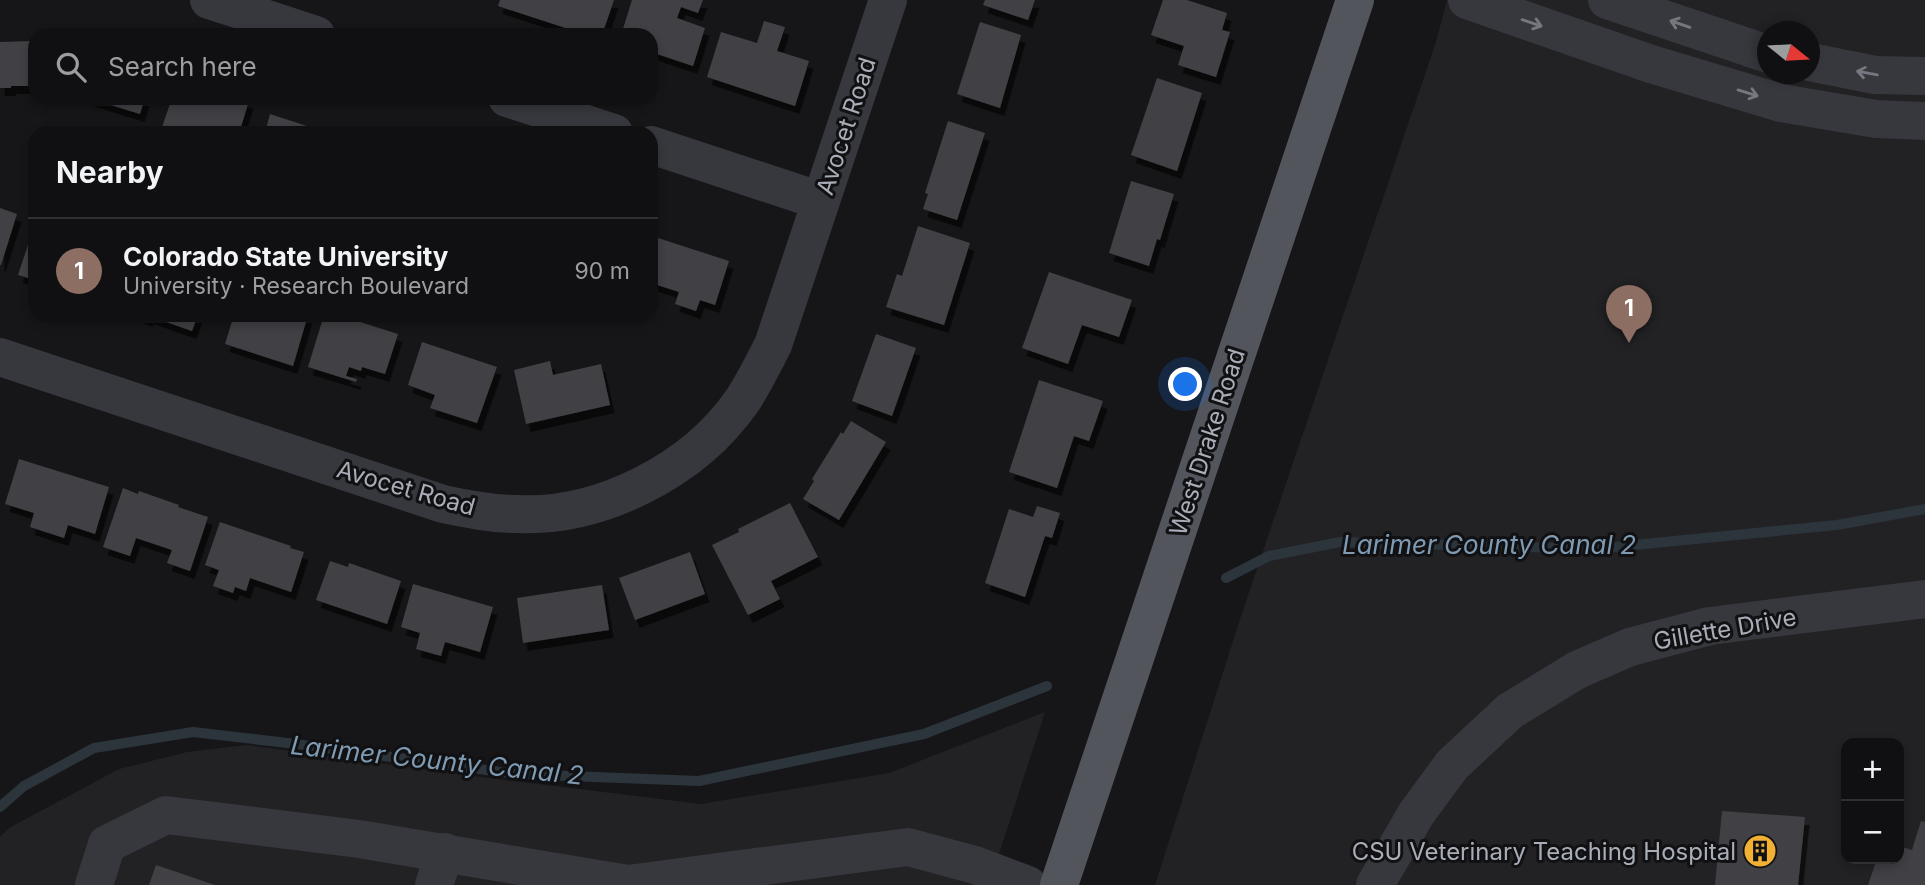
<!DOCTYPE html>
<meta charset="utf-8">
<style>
body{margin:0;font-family:Inter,sans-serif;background:#1e1e20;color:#f1f3f6}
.controls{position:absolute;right:21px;bottom:21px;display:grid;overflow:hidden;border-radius:14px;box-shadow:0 4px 10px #0003}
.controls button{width:63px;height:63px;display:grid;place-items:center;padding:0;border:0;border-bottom:2px solid #303032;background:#101012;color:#f1f3f6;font:35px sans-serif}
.compass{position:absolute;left:1757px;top:21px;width:63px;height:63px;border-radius:50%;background:#101012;box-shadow:0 4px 10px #0003;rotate:108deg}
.you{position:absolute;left:1186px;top:385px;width:24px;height:24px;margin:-18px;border:5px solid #fff;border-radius:50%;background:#1a73e8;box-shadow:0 0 0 10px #1a73e833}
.badge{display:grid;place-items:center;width:46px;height:46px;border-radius:50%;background:#8c9099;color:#fff;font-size:23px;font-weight:700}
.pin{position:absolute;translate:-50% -58px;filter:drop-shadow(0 2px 4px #0008)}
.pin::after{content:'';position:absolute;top:37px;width:24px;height:21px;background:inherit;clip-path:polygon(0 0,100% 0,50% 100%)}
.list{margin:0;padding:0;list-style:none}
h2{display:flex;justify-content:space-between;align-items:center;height:91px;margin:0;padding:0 28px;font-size:30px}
h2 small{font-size:23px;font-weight:400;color:#9c9d9f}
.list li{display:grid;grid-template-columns:46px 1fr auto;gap:21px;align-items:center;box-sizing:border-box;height:105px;padding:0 28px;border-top:2px solid #303032}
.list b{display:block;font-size:26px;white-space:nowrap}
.list p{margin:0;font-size:23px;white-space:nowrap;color:#9c9d9f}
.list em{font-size:23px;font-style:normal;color:#9c9d9f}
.icon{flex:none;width:38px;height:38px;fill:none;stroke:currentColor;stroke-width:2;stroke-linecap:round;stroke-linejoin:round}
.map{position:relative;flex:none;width:1925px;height:885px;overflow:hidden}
.search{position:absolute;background:#101012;box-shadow:0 4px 10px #0003;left:28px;top:28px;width:630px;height:77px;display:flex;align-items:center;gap:18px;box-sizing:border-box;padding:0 24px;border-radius:21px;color:#9c9d9f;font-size:26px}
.panel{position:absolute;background:#101012;box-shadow:0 4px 10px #0003;left:28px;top:126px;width:630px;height:196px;border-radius:21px}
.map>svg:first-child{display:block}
</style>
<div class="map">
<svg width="1925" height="885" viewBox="0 0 1925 885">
<defs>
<filter id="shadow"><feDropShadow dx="4.5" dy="8" stdDeviation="0" flood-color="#0009"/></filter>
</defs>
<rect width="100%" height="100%" fill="#161618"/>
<path fill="#222225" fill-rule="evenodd" d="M1447 0H1925V885H1155L1242 613 1436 42ZM1768 32H1810V74H1768ZM1846 743H1899V859H1846Z
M1045 712 989 885H0V837L9 828 119 769 187 752 247 745 466 775 701 804 889 773Z"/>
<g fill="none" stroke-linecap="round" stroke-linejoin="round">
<path stroke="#2c353c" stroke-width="10" d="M1226 578 1269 556 1340 542 1594 549 1837 525 1925 509
M0 807 24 786 94 748 193 732 296 744 516 774 699 781 924 734 1047 686"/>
</g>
<path fill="#404145" filter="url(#shadow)" d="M500 0H614L602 35H587L538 19 498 6Z
M632 0H703L698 13 681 7 677 18 705 28 693 66 651 52V35H632L622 32Z
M985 0H1035L1028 20 983 5Z
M1163 0H1187L1227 13 1222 30 1230 32 1216 77 1178 65 1184 46 1151 35Z
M764 21 785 27 777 51 809 61 795 106 707 77 721 32 757 43Z
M980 22 1021 35 1000 108 957 94Z
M35 41V86H11V88H0V42Z
M1157 78 1202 93 1177 171 1131 155Z
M88 98H145L140 114Z
M172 98H191L198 100V98H203L213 102 214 98H240L249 101 239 133H160Z
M270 114 316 129 315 133H265Z
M948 121 985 133 957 220 923 209 928 194 925 193Z
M1131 181 1174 194 1160 240 1157 239 1149 266 1109 253Z
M0 208 17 214 1 265H0Z
M918 226 970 243 944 325 886 307 897 274 902 276Z
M32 233 35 234V280L18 275Z
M658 238 729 261 715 305 700 300 696 311 675 304 679 292 651 283V260Z
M1049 272 1132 300 1119 337 1082 325 1068 364 1022 348Z
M137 315H198L192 331 149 316 148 319Z
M234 315H308L293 366 225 344Z
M324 315H338L398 334 385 374 362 367 361 371 349 367 346 376 357 379 356 382 308 367Z
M876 334 916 348 892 416 852 401Z
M422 342 497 367 477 423 430 408 435 395 408 385Z
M550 361 553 375 601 364 610 405 526 424 514 370Z
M1039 380 1103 401 1089 441 1074 436 1057 488 1009 472Z
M851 421 886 442 839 520 803 499 814 481 812 479 841 432 843 434Z
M19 459 109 487 95 534 68 525 64 538 30 527 34 513 5 504Z
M123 488 138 494 139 491 179 505 178 507 208 517 190 571 167 563 172 550 136 538 130 556 103 547Z
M790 503 818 557 771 581 780 599 748 615 712 545 739 532 738 529Z
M1037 506 1060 513 1052 538 1045 536 1025 597 985 583 1009 509 1033 517Z
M220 522 291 546 290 548 304 552 291 592 250 578 246 591 235 587 233 593 213 586 219 570 205 565Z
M690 552 705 594 635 620 619 578Z
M330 561 348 567 349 563 401 581 387 624 316 600Z
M413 584 493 607 480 652 445 642 441 656 416 649 420 633 401 627Z
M602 585 609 630 523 643 517 598Z
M1722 811 1805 817 1798 885H1715Z
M1921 821 1925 822V885H1868L1877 859H1899V846L1912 850Z
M156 865 215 885H149Z"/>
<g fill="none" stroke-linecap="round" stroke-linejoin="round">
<path stroke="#37383d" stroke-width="38" d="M209 0 316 35
M1467 0 1651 64 1781 103 1876 119 1925 121
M1607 0 1768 54
M1810 62 1875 75 1925 76
M507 98 614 133
M651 145 821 201
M0 357 443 504C467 509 492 514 517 514 601 518 694 470 742 401 754 383 763 364 773 345L888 0
M94 885 107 844 166 815 359 839 628 884 908 847 975 865 1028 885
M434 885 445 852
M1375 885 1416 814 1452 765 1510 711 1577 670 1630 647 1710 626 1925 599"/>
<path stroke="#53555c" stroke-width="38" d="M1059 885 1355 0"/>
</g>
<defs><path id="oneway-shaft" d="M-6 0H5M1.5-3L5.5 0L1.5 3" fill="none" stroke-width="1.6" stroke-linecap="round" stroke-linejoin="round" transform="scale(1.75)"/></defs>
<g stroke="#757881">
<use href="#oneway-shaft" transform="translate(1532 23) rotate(19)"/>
<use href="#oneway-shaft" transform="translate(1680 24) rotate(-161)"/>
<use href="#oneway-shaft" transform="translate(1867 73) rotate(-170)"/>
<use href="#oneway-shaft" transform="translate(1748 93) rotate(17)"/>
</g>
<defs>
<symbol id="building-disc" viewBox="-11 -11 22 22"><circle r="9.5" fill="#f2b134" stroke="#111113"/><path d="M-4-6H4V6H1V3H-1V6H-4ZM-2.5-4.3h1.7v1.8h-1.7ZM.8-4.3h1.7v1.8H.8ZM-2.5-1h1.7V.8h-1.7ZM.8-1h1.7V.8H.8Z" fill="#111"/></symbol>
</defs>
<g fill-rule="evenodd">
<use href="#building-disc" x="1741" y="832" width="38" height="38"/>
</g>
<g text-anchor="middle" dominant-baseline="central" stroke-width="6" stroke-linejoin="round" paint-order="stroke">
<g font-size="24" fill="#a8adb8" stroke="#111113">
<text transform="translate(846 126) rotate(-72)">Avocet Road</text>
<text transform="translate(1207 442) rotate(-72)">West Drake Road</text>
<text transform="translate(406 488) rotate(16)">Avocet Road</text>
<text transform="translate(1725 629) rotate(-10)">Gillette Drive</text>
</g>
<g font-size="24" fill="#a8adb8" stroke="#111113" text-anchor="end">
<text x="1736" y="851">CSU Veterinary Teaching Hospital</text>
</g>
<g font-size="26" font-style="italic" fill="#7f9bb3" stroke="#111113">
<text x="1489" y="544">Larimer County Canal 2</text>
<text transform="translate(437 760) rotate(6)">Larimer County Canal 2</text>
</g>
</g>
</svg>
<div class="controls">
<button>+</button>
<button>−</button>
</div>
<svg class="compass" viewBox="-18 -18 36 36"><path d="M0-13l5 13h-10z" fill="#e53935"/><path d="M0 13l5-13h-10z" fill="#9c9d9f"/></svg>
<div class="you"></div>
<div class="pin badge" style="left:1629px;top:343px;background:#8d6e63">1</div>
<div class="search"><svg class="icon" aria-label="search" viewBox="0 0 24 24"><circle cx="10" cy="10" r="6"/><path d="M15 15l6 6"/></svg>Search here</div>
<section class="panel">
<h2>Nearby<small></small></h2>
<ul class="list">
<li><span class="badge" style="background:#8d6e63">1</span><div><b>Colorado State University</b><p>University · Research Boulevard</p></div><em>90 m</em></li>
</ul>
</section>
</div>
